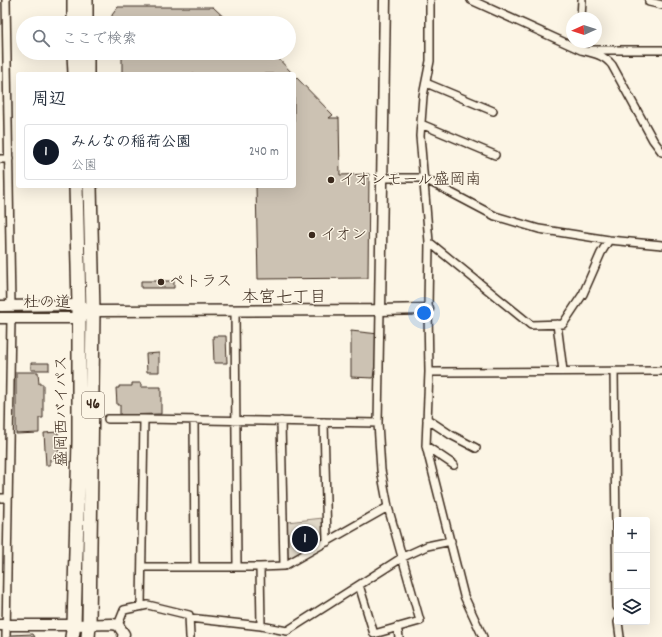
<!DOCTYPE html>
<html lang="ja">
<meta charset="utf-8">
<style>
body{margin:0;font-family:Dekko,"Klee One",sans-serif;background:#f6f6f7;color:#1f2937}
.controls{position:absolute;right:12px;bottom:12px;display:grid;overflow:hidden;border-radius:4px;box-shadow:0 4px 16px #0002}
.controls button{width:36px;height:36px;display:grid;place-items:center;padding:0;border:0;border-bottom:1px solid #e0e1e3;background:#fff;color:#1f2937;font:20px sans-serif}
.compass{position:absolute;left:566px;top:12px;width:36px;height:36px;border-radius:50%;background:#fff;box-shadow:0 4px 16px #0002;rotate:267deg}
.you{position:absolute;left:424px;top:313px;width:14px;height:14px;margin:-10px;border:3px solid #fff;border-radius:50%;background:#1a73e8;box-shadow:0 0 0 6px #1a73e833}
.badge{display:grid;place-items:center;width:26px;height:26px;border-radius:50%;background:#111827;color:#fff;font-size:13px;font-weight:700}
.pin{position:absolute;translate:-50% -50%;border:2px solid #fff;box-shadow:0 1px 4px #0006}
.list{margin:0;padding:0;list-style:none}
h2{display:flex;justify-content:space-between;align-items:center;height:52px;margin:0;padding:0 16px;font-size:17px}
h2 small{font-size:13px;font-weight:400;color:#747a83}
.list li{display:grid;grid-template-columns:26px 1fr auto;gap:12px;align-items:center;box-sizing:border-box;height:56px;margin:0 8px 8px;padding:0 8px;border:1px solid #e0e1e3;border-radius:4px}
.list b{display:block;font-size:15px;white-space:nowrap}
.list p{margin:0;font-size:13px;white-space:nowrap;color:#747a83}
.list em{font-size:13px;font-style:normal;color:#747a83}
.icon{flex:none;width:22px;height:22px;fill:none;stroke:currentColor;stroke-width:2;stroke-linecap:round;stroke-linejoin:round}
.map{position:relative;flex:none;width:662px;height:637px;overflow:hidden}
.search{position:absolute;background:#fff;box-shadow:0 4px 16px #0002;left:16px;top:16px;width:280px;height:44px;display:flex;align-items:center;gap:10px;box-sizing:border-box;padding:0 14px;border-radius:22px;color:#747a83;font-size:15px}
.panel{position:absolute;background:#fff;box-shadow:0 4px 16px #0002;left:16px;top:72px;width:280px;height:116px;border-radius:4px}
.map>svg:first-child{display:block}
</style>
<div class="map">
<svg width="662" height="637" viewBox="0 0 662 637">
<rect width="100%" height="100%" fill="#fcf5e5"/>
<filter id="ink" filterUnits="userSpaceOnUse"><feTurbulence type="fractalNoise" baseFrequency=".025" numOctaves="2"/><feDisplacementMap in="SourceGraphic" scale="8" xChannelSelector="R" yChannelSelector="G"/><feConvolveMatrix kernelMatrix="1 2 1 2 8 2 1 2 1" color-interpolation-filters="sRGB"/></filter>
<g filter="url(#ink)">
<path fill="#e0d8c8" stroke="#8e8173" d="M323 518 324 537 290 559 288 558 287 522Z"/>
<path fill="#ccc2b3" stroke="#3b2a1e" d="M118 7H213L230 23H112V15Z
M122 53H273L293 74H122Z
M294 75 333 115 329 118H339L340 175 369 174 368 278 258 279 256 186H294Z
M141 281H174V288H141Z
M351 331 379 334 373 378 351 377Z
M213 336H226L227 363H214Z
M159 353V372H147L146 354Z
M31 363H49V370H31Z
M16 372H38L39 384H43V418H39V433L16 434Z
M132 383H141V387H161V414L120 415V405H117L116 388H119V386H132Z
M58 432 59 459H50V465H46L44 433Z
M33 634 35 637H10V635Z"/>
<g fill="none" stroke-linecap="round" stroke-linejoin="round">
<defs>
<path id="street" d="M6 0 11 306
M430 0V61L423 96 420 136 429 242 428 309 429 372 426 446 464 596 483 637
M471 0 581 50C594 53 604 55 612 65L653 140 662 152
M649 0V2L662 5
M581 18 582 0
M591 50H662
M426 83 493 111
M421 124 495 155
M0 159H9
M382 178H423L495 216 539 229 609 240 662 245
M429 242 531 325 563 324 583 294 601 253 609 240
M235 311 237 567
M557 324 563 371
M614 371 617 607
M429 372 662 371
M108 419H144
M427 419 451 435 476 448
M194 420 195 566
M281 421 284 566
M324 422 327 542
M426 446 454 465
M0 498H8
M143 567H260L284 566 388 507
M260 567 261 626
M359 585 374 634 420 621 388 507 381 470 378 423 380 310
M141 606 144 419 378 423
M189 618 261 626 287 631 403 557 427 546 451 541
M618 622 620 637
M118 625 124 610 148 605 189 615 190 637
M397 627 399 637
M6 637 11 318"/>
<path id="secondary" d="M0 306 79 305 93 311 380 310 428 309
M380 310 385 0
M0 318H79L84 316
M0 625H74L112 624 118 625 124 634 123 637"/>
<path id="highway" d="M74 0V23
M86 0V23
M74 53 75 74
M87 53V74
M72 637 74 625 79 441V305L76 186
M88 637 89 625 93 311 90 186"/>
</defs>
<use href="#street" stroke="#3b2a1e" stroke-width="10"/>
<use href="#secondary" stroke="#3b2a1e" stroke-width="13"/>
<use href="#highway" stroke="#3b2a1e" stroke-width="16"/>
<use href="#street" stroke="#fcf5e5" stroke-width="7"/>
<use href="#secondary" stroke="#fcf5e5" stroke-width="10"/>
<use href="#highway" stroke="#fcf5e5" stroke-width="13"/>
</g>
</g>
<g fill="#3b2a1e" stroke="#fcf5e5" stroke-width="1.5">
<circle cx="331" cy="180" r="4"/>
<circle cx="312" cy="235" r="4"/>
<circle cx="161" cy="282" r="4"/>
</g>
<g text-anchor="middle" dominant-baseline="central" stroke-width="3" stroke-linejoin="round" paint-order="stroke">
<rect fill="#fcf5e5" stroke="#75675a" stroke-width="1" x="82" y="392" width="22" height="26" rx="3"/>
<g font-size="15" font-weight="bold" fill="#3b2a1e">
<text x="93" y="405">46</text>
</g>
<g font-size="16" fill="#3b2a1e" stroke="#fcf5e5" text-anchor="start">
<text x="339" y="180">イオンモール盛岡南</text>
<text x="320" y="235">イオン</text>
<text x="169" y="282">ペトラス</text>
</g>
<g font-size="16" fill="#3b2a1e" stroke="#fcf5e5">
<text x="47" y="303">杜の道</text>
<text transform="translate(62 411) rotate(-90)">盛岡西バイパス</text>
</g>
<g font-size="17" fill="#3b2a1e" stroke="#fcf5e5">
<text x="284" y="299">本宮七丁目</text>
</g>
</g>
</svg>
<div class="controls">
<button>+</button>
<button>−</button>
<button><svg class="icon" aria-label="layers" viewBox="0 0 24 24"><path d="M12 4l9 5-9 5-9-5zM3 14l9 5 9-5"/></svg></button>
</div>
<svg class="compass" viewBox="-18 -18 36 36"><path d="M0-13l5 13h-10z" fill="#e53935"/><path d="M0 13l5-13h-10z" fill="#747a83"/></svg>
<div class="you"></div>
<div class="pin badge" style="left:305px;top:539px">1</div>
<div class="search"><svg class="icon" aria-label="search" viewBox="0 0 24 24"><circle cx="10" cy="10" r="6"/><path d="M15 15l6 6"/></svg>ここで検索</div>
<section class="panel">
<h2>周辺<small></small></h2>
<ul class="list">
<li><span class="badge">1</span><div><b>みんなの稲荷公園</b><p>公園</p></div><em>240 m</em></li>
</ul>
</section>
</div>
